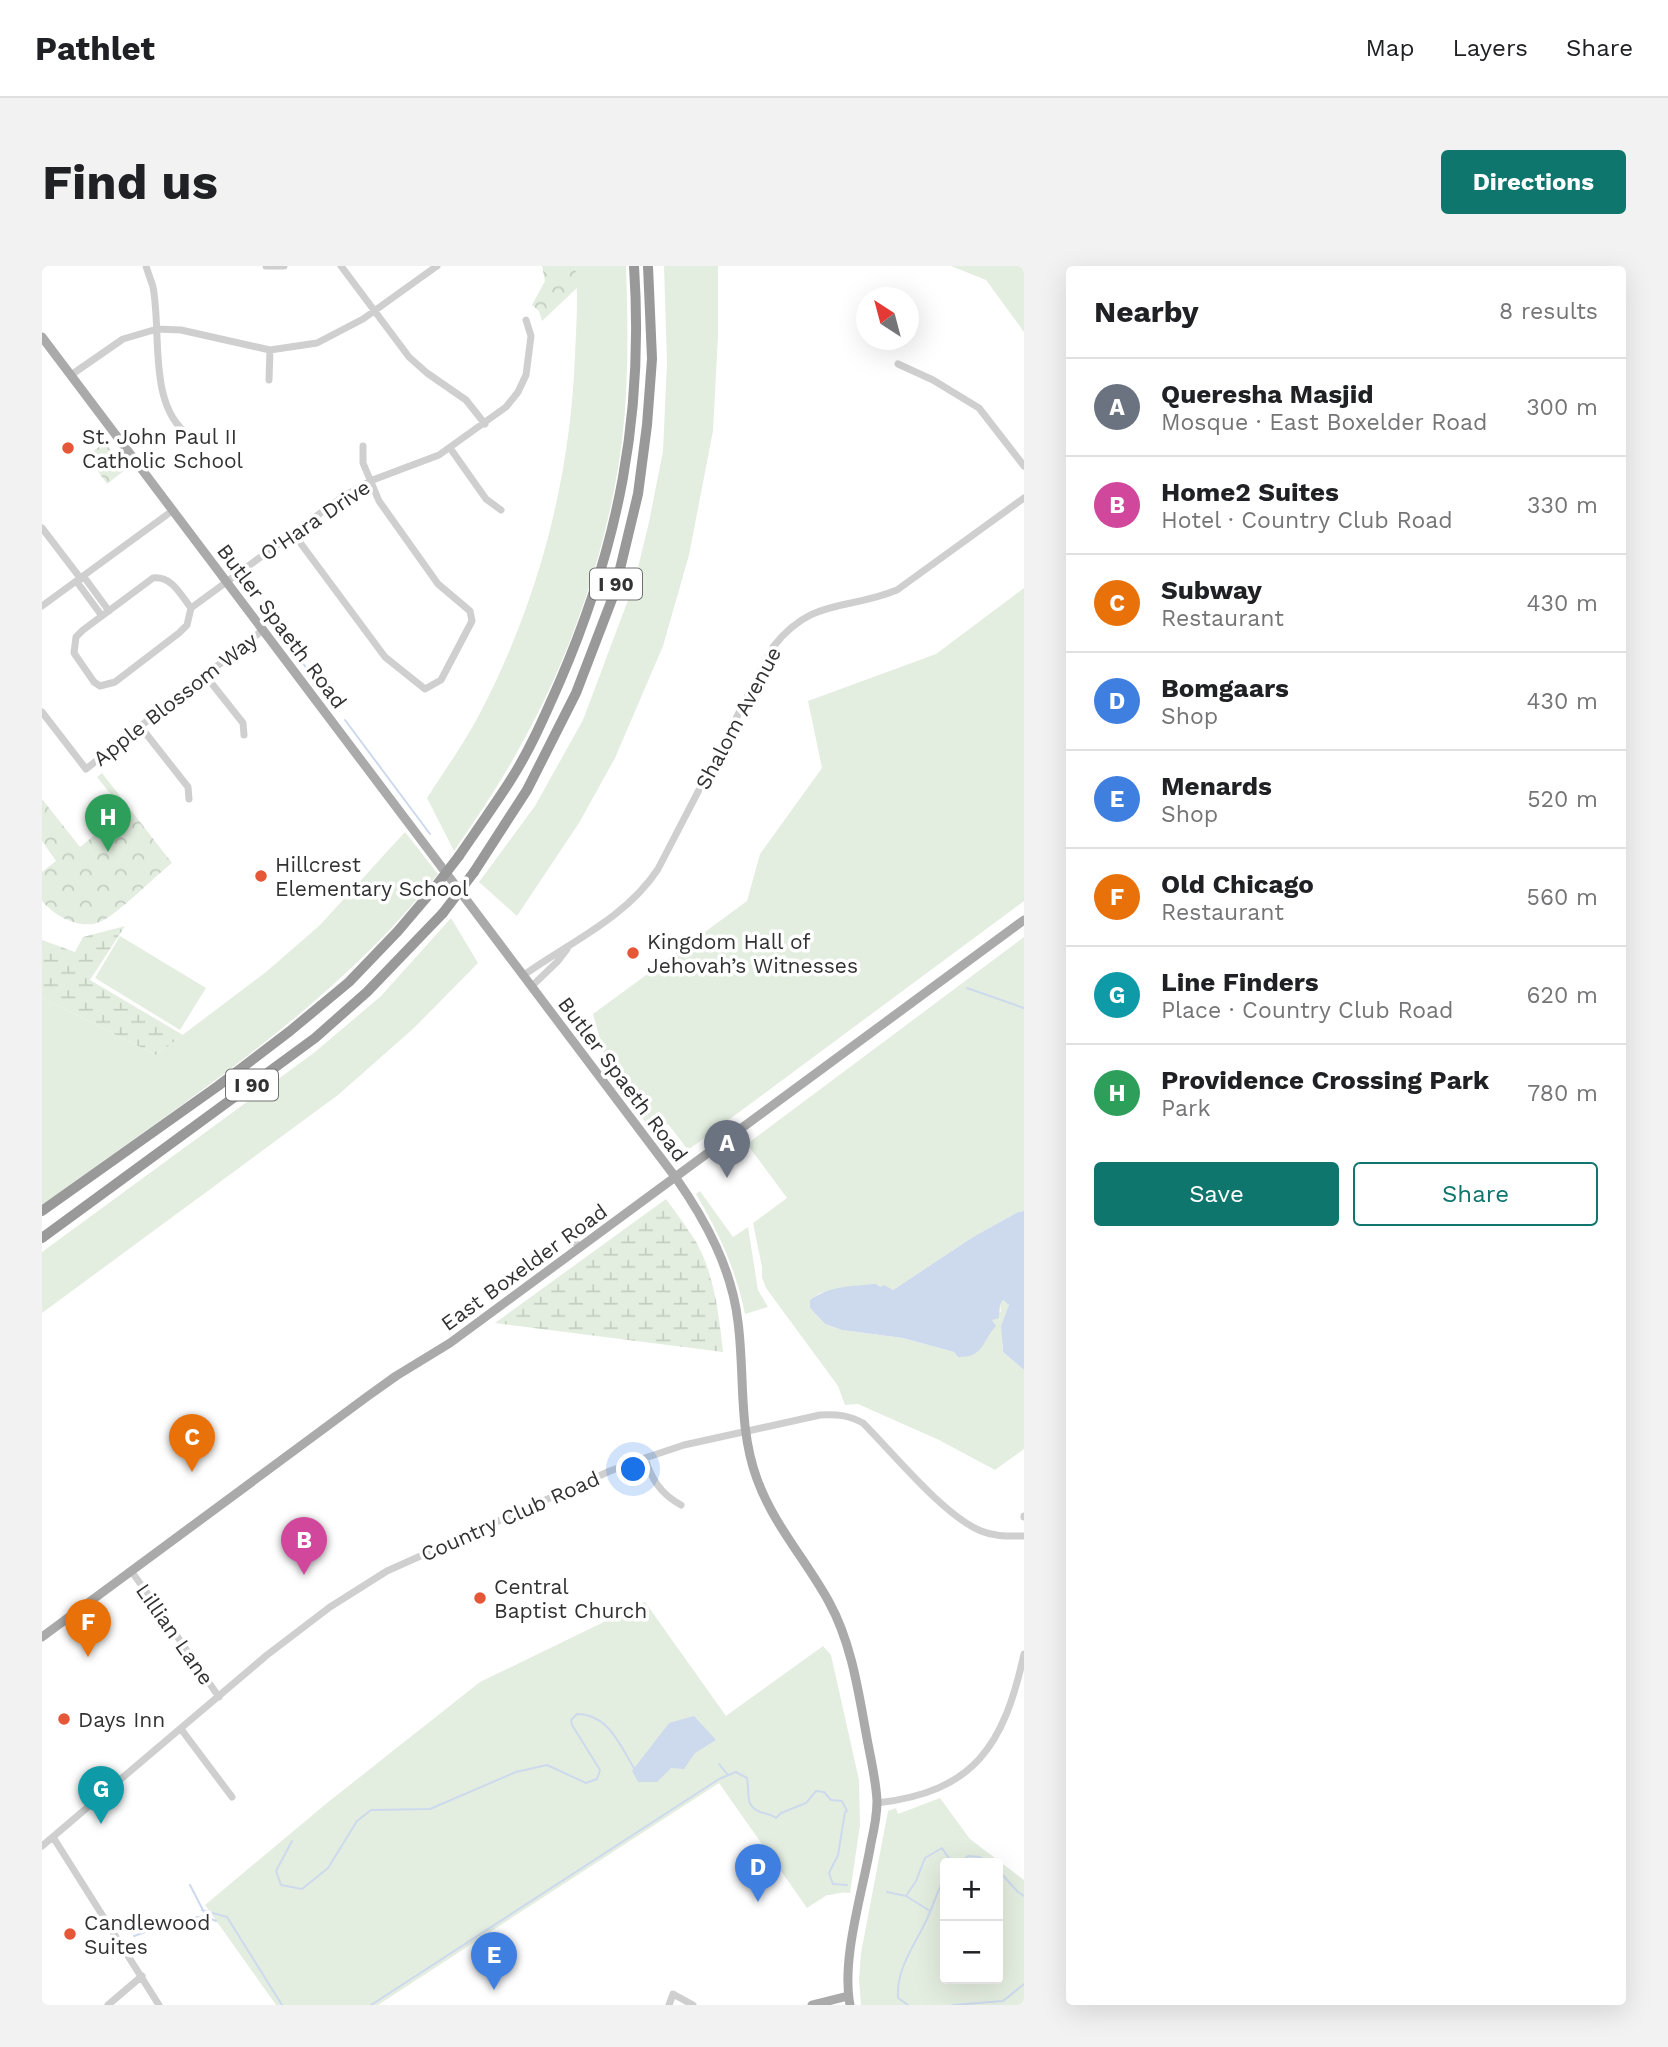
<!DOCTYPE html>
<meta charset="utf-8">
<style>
body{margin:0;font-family:"Work Sans",sans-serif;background:#f2f2f2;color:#202124}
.controls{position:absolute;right:21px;bottom:21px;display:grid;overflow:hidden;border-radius:7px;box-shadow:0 7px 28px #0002}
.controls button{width:63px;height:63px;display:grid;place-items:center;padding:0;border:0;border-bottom:2px solid #e0e0e0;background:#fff;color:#202124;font:35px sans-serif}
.compass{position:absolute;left:814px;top:21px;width:63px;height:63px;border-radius:50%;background:#fff;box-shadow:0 7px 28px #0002;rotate:324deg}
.you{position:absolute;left:592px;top:1204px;width:24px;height:24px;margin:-18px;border:5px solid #fff;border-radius:50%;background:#1a73e8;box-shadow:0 0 0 10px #1a73e833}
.badge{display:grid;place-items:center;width:46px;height:46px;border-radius:50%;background:#0f766e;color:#fff;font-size:23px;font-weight:700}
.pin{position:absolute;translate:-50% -58px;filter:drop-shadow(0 2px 4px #0008)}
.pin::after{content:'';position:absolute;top:37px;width:24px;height:21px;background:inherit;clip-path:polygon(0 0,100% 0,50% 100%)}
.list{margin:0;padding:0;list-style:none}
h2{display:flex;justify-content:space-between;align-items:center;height:91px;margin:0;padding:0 28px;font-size:30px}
h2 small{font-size:23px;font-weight:400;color:#757577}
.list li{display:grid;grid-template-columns:46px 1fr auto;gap:21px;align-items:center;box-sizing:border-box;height:98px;padding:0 28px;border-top:2px solid #e0e0e0}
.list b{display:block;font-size:26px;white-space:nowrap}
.list p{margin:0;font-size:23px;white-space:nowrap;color:#757577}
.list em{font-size:23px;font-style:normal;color:#757577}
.actions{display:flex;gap:14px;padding:21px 28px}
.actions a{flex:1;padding:16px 0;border:2px solid #0f766e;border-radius:7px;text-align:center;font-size:24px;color:#0f766e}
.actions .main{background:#0f766e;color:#fff}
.map{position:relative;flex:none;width:982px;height:1739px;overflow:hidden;border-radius:7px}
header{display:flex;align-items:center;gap:42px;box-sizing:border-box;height:98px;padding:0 35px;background:#fff;border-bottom:2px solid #e0e0e0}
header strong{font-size:33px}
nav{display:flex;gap:38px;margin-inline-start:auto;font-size:24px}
.intro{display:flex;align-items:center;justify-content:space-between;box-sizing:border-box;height:168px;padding:0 42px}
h1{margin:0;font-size:49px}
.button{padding:18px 32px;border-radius:7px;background:#0f766e;color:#fff;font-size:24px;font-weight:700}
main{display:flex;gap:42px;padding:0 42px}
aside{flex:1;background:#fff;border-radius:7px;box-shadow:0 7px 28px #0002}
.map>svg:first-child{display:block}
</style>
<header>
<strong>Pathlet</strong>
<nav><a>Map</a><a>Layers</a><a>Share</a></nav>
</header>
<div class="intro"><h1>Find us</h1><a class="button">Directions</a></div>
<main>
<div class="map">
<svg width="982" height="1739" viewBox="0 0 982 1739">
<defs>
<pattern id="wetland-marsh" width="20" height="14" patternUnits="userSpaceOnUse" patternTransform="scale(1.75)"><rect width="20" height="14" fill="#e4eee0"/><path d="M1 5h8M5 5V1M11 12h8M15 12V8" fill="none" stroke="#c4cdc1"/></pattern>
<pattern id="park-crowns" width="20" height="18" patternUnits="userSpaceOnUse" patternTransform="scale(1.75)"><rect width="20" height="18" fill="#e4eee0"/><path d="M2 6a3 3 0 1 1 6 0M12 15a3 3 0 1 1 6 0" fill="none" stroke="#c4cdc1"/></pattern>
</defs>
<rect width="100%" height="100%" fill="#fff"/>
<path fill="#e4eee0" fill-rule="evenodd" d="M533 0H584C586 58 587 117 580 175 567 277 530 388 480 477 460 515 436 550 412 585L385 532C402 505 421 479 436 451 495 339 528 217 533 90 534 60 537 30 533 0Z
M622 0H676V70L671 165 647 289 621 380 573 492 537 557 475 650 437 616 493 540 541 454 592 318 607 256 621 185 625 97Z
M909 0H982V66L944 14Z
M982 322V635L646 884 626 858 612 868 567 806 551 748 705 635 718 588 780 502 766 435 894 388Z
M363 566 396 608C290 743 138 838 0 939V732L114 789 224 706 278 659Z
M409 652 436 697 372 762 296 829 0 1047V986L273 786 339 730Z
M78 670 164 722 138 764 53 712Z
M982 671V945L976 946 931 971 851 1024 838 1021 778 1027 768 1034V1042L783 1058 800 1064 861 1072 912 1086 916 1091C939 1091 941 1075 953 1060L950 1054 959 1045 958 1039 961 1034 967 1039C961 1059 958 1064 961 1086L982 1104V1183L953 1204 897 1174 816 1138 803 1139 796 1120 724 1022 720 1011V1001L711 957 745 932 705 878Z
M658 925 691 971 706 961 716 1024 726 1041 703 1048C694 1004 677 967 654 928Z
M603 1336 684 1450 781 1380 789 1389 817 1514 818 1559 808 1627C798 1625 793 1629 785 1629L765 1642 677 1517 336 1739H234L163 1639 285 1537 438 1416Z
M898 1532 928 1573 982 1614V1739H819L817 1713 819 1687 846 1545 854 1542 856 1548ZM903 1597H956V1713H903Z"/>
<path fill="url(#wetland-marsh)" d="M83 660 48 714 141 769 114 789 0 732V674L33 686 41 671Z
M624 933C634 947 644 960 653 974 672 1006 677 1049 681 1086L453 1057Z"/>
<path fill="url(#park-crowns)" d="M500 0H533L536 21 500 55 497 45 490 39 503 15Z
M63 176 83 204 65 218 45 190Z
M60 507 130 597C113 610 75 649 58 656 37 664 13 650 0 635V606L14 595 0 575V533L38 581 82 545 55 511Z"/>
<path fill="#cdd9ed" d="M982 945V1104L961 1086 959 1060 967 1039 961 1034 958 1039 957 1052 950 1054 954 1060C940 1075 942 1092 916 1091L912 1086 861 1072 800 1064 783 1058 768 1042V1034C787 1020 810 1020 834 1018L838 1021 842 1019 851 1024 931 971 976 946Z
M652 1450 674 1474 653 1487 642 1503 629 1502 615 1516H596L590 1505 627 1457Z"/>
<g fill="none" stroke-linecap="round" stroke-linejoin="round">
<path stroke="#cdd9ed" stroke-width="2" d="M227 358 242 372 295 443
M303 454 388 568
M925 722 982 742
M677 1498 685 1508
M250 1575 234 1605 239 1619 260 1623 286 1602 315 1555 329 1544 388 1543 474 1506 505 1499 544 1517 555 1513 558 1504 530 1459 529 1454 535 1448C566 1448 578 1479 592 1502
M917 1597 926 1590 938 1591 947 1597
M956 1604 976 1626 982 1630
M845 1626 864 1630 888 1645
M864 1630 874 1615 883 1592 900 1582 910 1597
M160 1644 185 1651 240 1739
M165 1651 174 1655
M92 1670 140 1653 164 1650 148 1619
M329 1739 677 1513 694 1506 705 1512C708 1526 702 1540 718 1546 725 1548 729 1548 734 1552L739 1547 764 1537 774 1525 782 1526 789 1534 800 1535 805 1545 803 1546 796 1589 787 1607 791 1618 805 1619
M866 1739 856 1732C854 1702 873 1679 885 1653 891 1639 896 1624 903 1611
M911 1739 961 1735 982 1718"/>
<path stroke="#cfcfcf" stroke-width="7" d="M104 0C106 7 109 14 111 21 120 66 105 141 148 170
M224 0H242
M299 0 367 91 385 107 424 134 443 158
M856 98 891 114 937 142 982 200
M29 109 81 73 115 63 139 64 228 84 275 77 321 53 395 0
M227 114 228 84
M408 182 444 233 459 244
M0 262 39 313
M251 267 343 391 383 423 399 414 430 355 428 345 396 318 337 235 321 197V180
M42 311 67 345
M35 316 60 350
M0 340 130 245
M149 342C138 328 130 310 111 312L41 364 34 371 32 387 52 416 58 420 73 416 137 367 145 359 149 342 299 232 328 215 397 189 464 141 476 126 484 109 489 70 484 54
M163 409 201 457 202 469
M0 446 44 503 221 364
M98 460 146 521 147 533
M482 709C528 676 584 652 616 603L731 381C770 331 804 345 855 324L982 232
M490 720 515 696 525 683
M527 968 538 982
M603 1192C609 1213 619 1228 639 1239
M982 1250V1251
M89 1305C120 1346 147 1389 177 1431
M139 1463 190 1531
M835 1537C933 1526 962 1479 982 1388
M11 1571 117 1739
M0 1580 225 1389 288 1341 345 1305 568 1205 603 1192 642 1179 778 1149C795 1148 806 1149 821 1157 852 1188 901 1249 939 1265 953 1271 967 1270 982 1270
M66 1739 100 1710
M627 1739 631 1728 651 1739"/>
<path stroke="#aaa" stroke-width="9" d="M0 71 634 912C664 955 690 1003 696 1056 703 1109 696 1162 715 1213 731 1258 764 1294 787 1336 809 1376 816 1423 824 1467 828 1490 834 1513 835 1535 835 1549 832 1564 829 1577 821 1625 799 1692 808 1739
M0 1371 326 1130 354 1110 408 1077 982 654
M770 1739 806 1730"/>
<path stroke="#999" stroke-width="10" d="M417 590C434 565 452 540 468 515 488 484 503 449 518 415 577 278 602 149 592 0
M432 606 485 524 534 427 572 328 596 228 605 159 610 93 606 0
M0 945 176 820 248 765 307 716 356 665 390 625
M0 972 273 772 325 726 401 647"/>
<path stroke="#999" stroke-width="10" d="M390 625 417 590
M401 647 432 606"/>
</g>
<g fill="#e55737" stroke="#fff" stroke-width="2.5">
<circle cx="26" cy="182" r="7"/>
<circle cx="219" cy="610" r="7"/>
<circle cx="591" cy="687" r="7"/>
<circle cx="438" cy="1332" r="7"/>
<circle cx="22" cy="1453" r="7"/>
<circle cx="28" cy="1668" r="7"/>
</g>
<g text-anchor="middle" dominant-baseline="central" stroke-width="7" stroke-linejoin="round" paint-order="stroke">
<g fill="#fff" stroke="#707070" stroke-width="2">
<rect x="548" y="302.5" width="52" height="31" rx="5"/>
<rect x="184" y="803.5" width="52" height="31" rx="5"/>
</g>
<g font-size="19" font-weight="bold" fill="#323232">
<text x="574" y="318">I 90</text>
<text x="210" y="819">I 90</text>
</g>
<g font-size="21" fill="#323232" stroke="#fff" text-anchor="start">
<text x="40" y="170">St. John Paul II<tspan x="40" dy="24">Catholic School</tspan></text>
<text x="233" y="598">Hillcrest<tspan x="233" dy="24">Elementary School</tspan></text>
<text x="605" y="675">Kingdom Hall of<tspan x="605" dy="24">Jehovah’s Witnesses</tspan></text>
<text x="452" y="1320">Central<tspan x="452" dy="24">Baptist Church</tspan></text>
<text x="36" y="1453">Days Inn</text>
<text x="42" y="1656">Candlewood<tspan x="42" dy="24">Suites</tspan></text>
</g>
<g font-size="21" fill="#323232" stroke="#fff">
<text transform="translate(273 254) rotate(-34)">O'Hara Drive</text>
<text transform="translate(240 360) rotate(53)">Butler Spaeth Road</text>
<text transform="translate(133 433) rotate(-38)">Apple Blossom Way</text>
<text transform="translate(696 452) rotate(-62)">Shalom Avenue</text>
<text transform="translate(581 813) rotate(53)">Butler Spaeth Road</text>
<text transform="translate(482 1001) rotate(-36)">East Boxelder Road</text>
<text transform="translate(468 1250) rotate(-24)">Country Club Road</text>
<text transform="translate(133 1368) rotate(55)">Lillian Lane</text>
</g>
</g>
</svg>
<div class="controls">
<button>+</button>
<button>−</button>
</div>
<svg class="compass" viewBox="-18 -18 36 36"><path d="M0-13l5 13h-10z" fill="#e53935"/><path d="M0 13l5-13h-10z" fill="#757577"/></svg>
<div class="you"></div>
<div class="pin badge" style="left:685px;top:912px;background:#6b7280">A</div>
<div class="pin badge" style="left:262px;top:1309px;background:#d1479c">B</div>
<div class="pin badge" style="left:150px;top:1206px;background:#e8710a">C</div>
<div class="pin badge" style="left:716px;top:1636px;background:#3f7fe0">D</div>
<div class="pin badge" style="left:452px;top:1724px;background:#3f7fe0">E</div>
<div class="pin badge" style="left:46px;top:1391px;background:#e8710a">F</div>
<div class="pin badge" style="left:59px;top:1558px;background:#0f9aa8">G</div>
<div class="pin badge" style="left:66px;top:586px;background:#2e9e5b">H</div>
</div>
<aside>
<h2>Nearby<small>8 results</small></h2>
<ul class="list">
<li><span class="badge" style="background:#6b7280">A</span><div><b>Queresha Masjid</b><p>Mosque · East Boxelder Road</p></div><em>300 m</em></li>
<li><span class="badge" style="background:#d1479c">B</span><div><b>Home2 Suites</b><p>Hotel · Country Club Road</p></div><em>330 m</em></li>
<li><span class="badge" style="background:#e8710a">C</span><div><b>Subway</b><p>Restaurant</p></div><em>430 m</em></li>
<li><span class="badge" style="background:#3f7fe0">D</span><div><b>Bomgaars</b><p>Shop</p></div><em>430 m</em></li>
<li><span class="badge" style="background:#3f7fe0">E</span><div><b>Menards</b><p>Shop</p></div><em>520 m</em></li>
<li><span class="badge" style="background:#e8710a">F</span><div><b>Old Chicago</b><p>Restaurant</p></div><em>560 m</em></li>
<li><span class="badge" style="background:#0f9aa8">G</span><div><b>Line Finders</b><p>Place · Country Club Road</p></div><em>620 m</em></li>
<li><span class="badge" style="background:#2e9e5b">H</span><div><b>Providence Crossing Park</b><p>Park</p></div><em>780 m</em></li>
</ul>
<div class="actions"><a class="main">Save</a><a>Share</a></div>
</aside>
</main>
